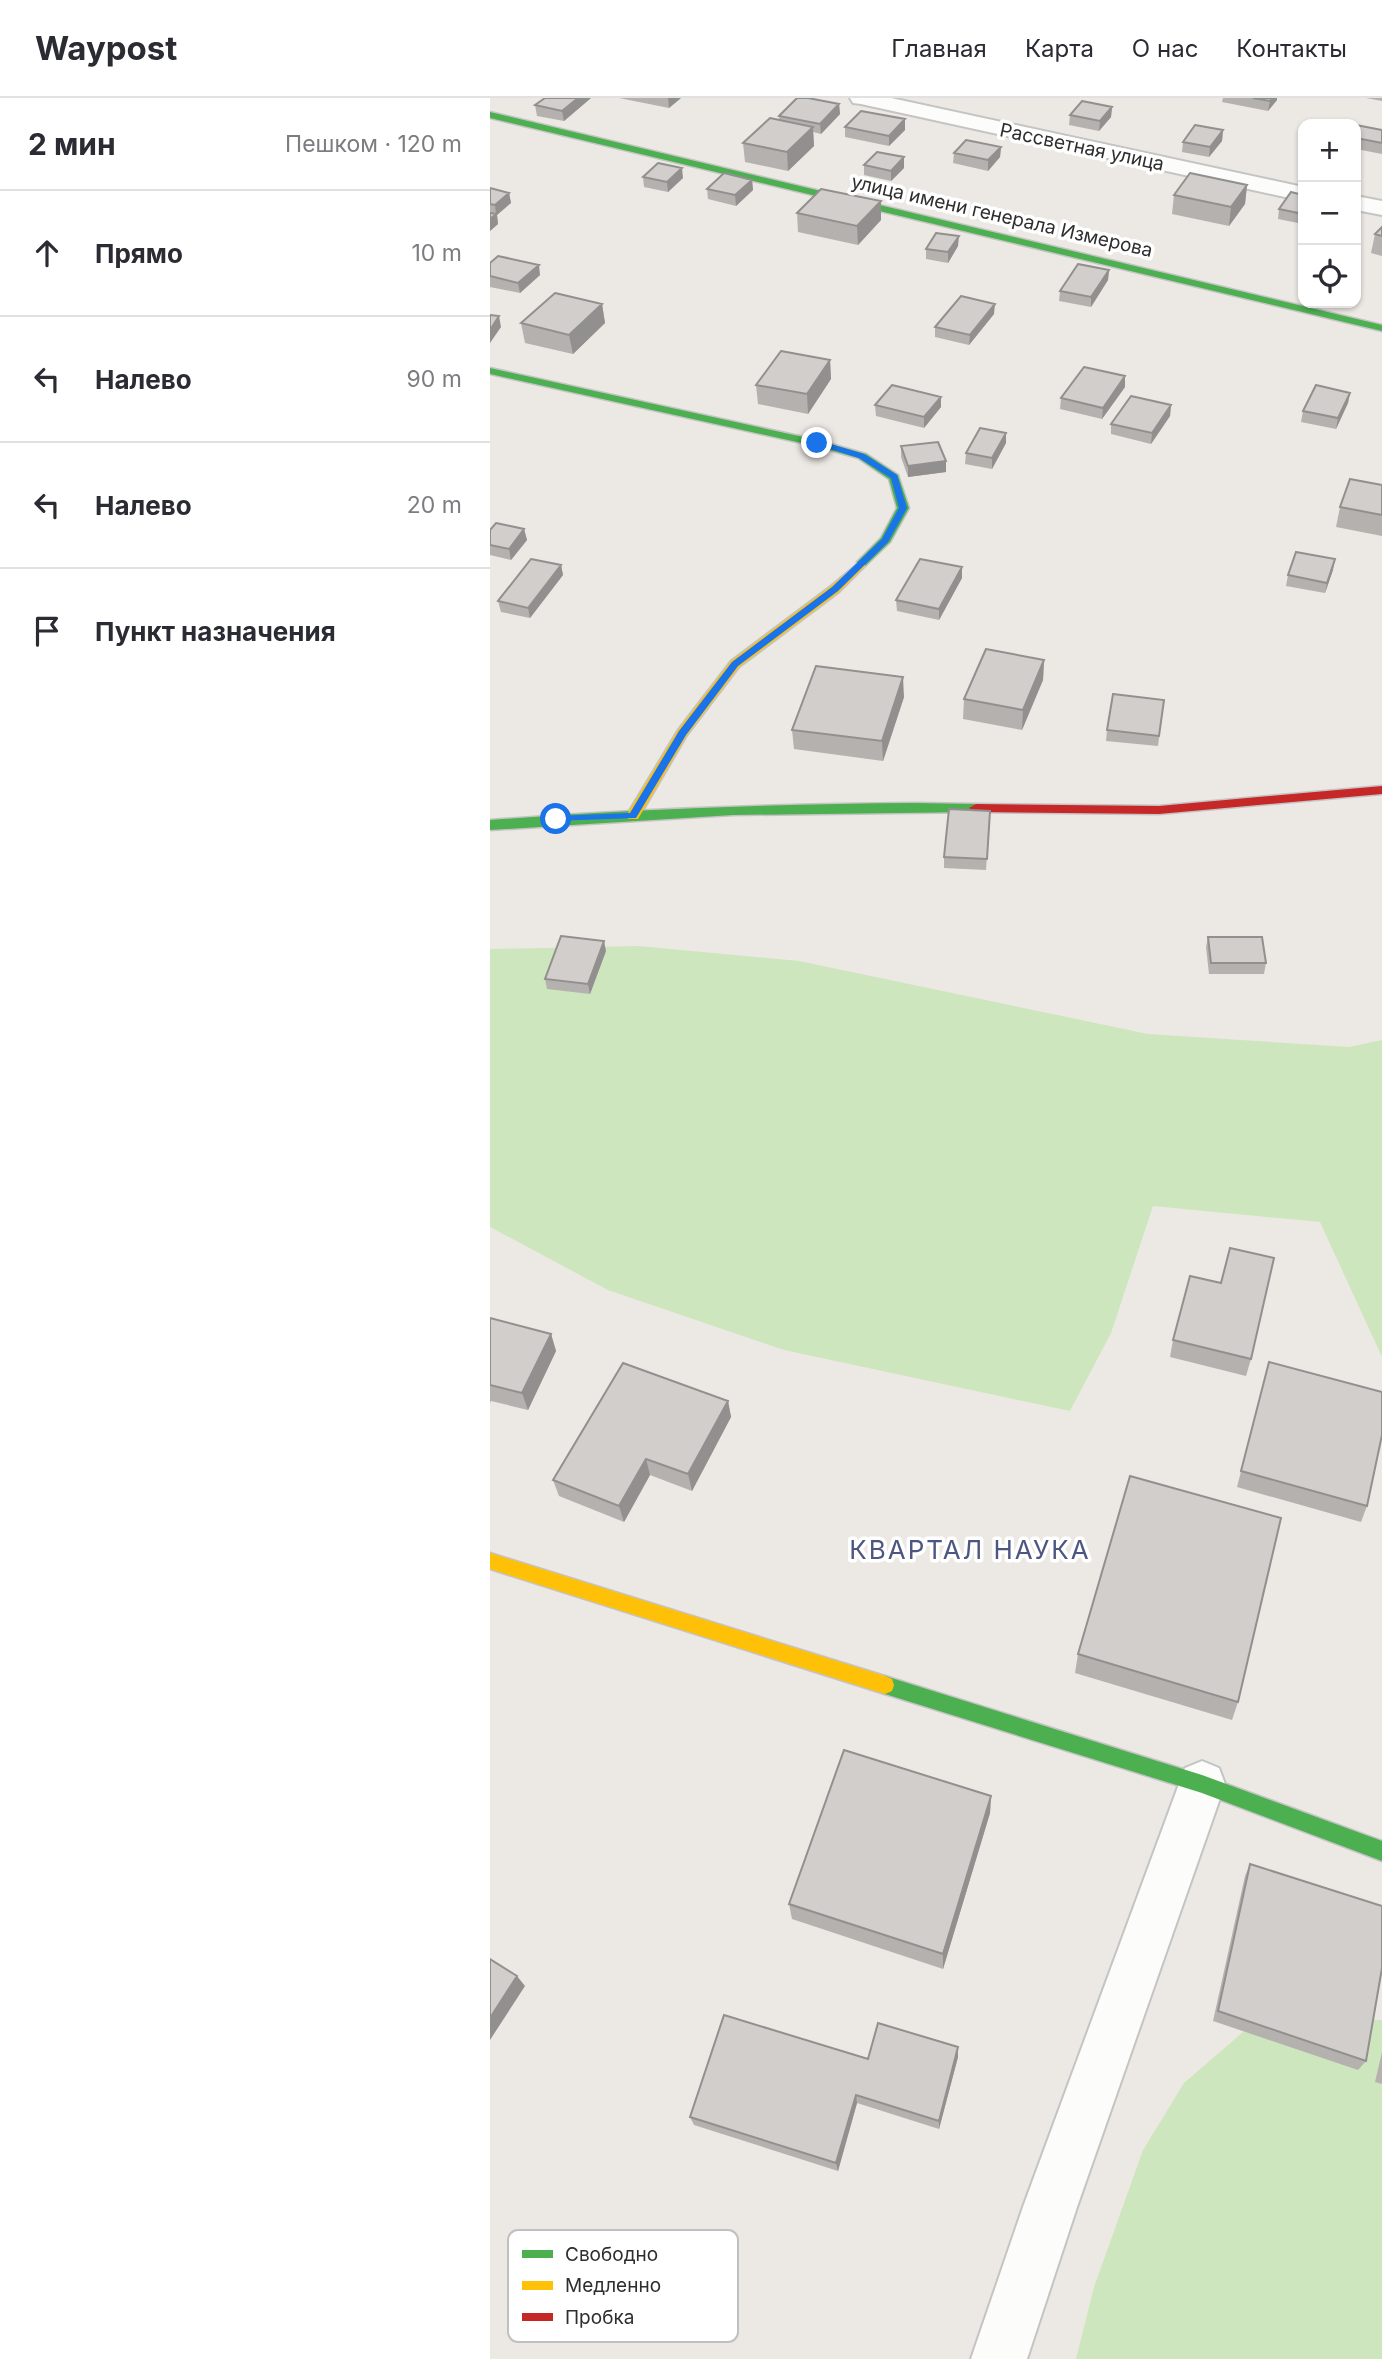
<!DOCTYPE html>
<html lang="ru">
<meta charset="utf-8">
<style>
body{margin:0;font-family:Inter,sans-serif;background:#f2f2f3;color:#2b2b33}
.controls{position:absolute;right:21px;top:21px;display:grid;overflow:hidden;border-radius:14px;box-shadow:0 2px 5px #0004}
.controls button{width:63px;height:63px;display:grid;place-items:center;padding:0;border:0;border-bottom:2px solid #e1e1e2;background:#fff;color:#2b2b33;font:35px sans-serif}
.stop{position:absolute;width:21px;height:21px;margin:-16px;border:5px solid #1a73e8;border-radius:50%;background:#fff}
.stop.end{background:#1a73e8;border-color:#fff;box-shadow:0 2px 7px #0008}
.list{margin:0;padding:0;list-style:none}
h2{display:flex;justify-content:space-between;align-items:center;height:91px;margin:0;padding:0 28px;font-size:30px}
h2 small{font-size:23px;font-weight:400;color:#7c7c81}
.list li{display:grid;grid-template-columns:46px 1fr auto;gap:21px;align-items:center;box-sizing:border-box;height:126px;padding:0 28px;border-top:2px solid #e1e1e2}
.list b{display:block;font-size:26px;white-space:nowrap}
.list em{font-size:23px;font-style:normal;color:#7c7c81}
.icon{flex:none;width:38px;height:38px;fill:none;stroke:currentColor;stroke-width:2;stroke-linecap:round;stroke-linejoin:round}
.map{position:relative;flex:none;width:892px;height:2261px;overflow:hidden}
header{display:flex;align-items:center;gap:42px;box-sizing:border-box;height:98px;padding:0 35px;background:#fff;border-bottom:2px solid #e1e1e2}
header strong{font-size:33px}
nav{display:flex;gap:38px;margin-inline-start:auto;font-size:24px}
main{display:flex}
aside{flex:1;background:#fff}
.map>svg:first-child{display:block}
</style>
<header>
<strong>Waypost</strong>
<nav><a>Главная</a><a>Карта</a><a>О нас</a><a>Контакты</a></nav>
</header>
<main>
<aside>
<h2>2 мин<small>Пешком · 120 m</small></h2>
<ul class="list">
<li><svg class="icon" aria-label="ahead" viewBox="0 0 24 24"><path d="M12 20V5M6 11l6-6 6 6"/></svg><div><b>Прямо</b></div><em>10 m</em></li>
<li><svg class="icon" aria-label="left" viewBox="0 0 24 24"><path d="M17 20v-9H6M10 6l-5 5 5 5"/></svg><div><b>Налево</b></div><em>90 m</em></li>
<li><svg class="icon" aria-label="left" viewBox="0 0 24 24"><path d="M17 20v-9H6M10 6l-5 5 5 5"/></svg><div><b>Налево</b></div><em>20 m</em></li>
<li><svg class="icon" aria-label="arrive" viewBox="0 0 24 24"><path d="M6 21V4h12l-3 4 3 4H6"/></svg><div><b>Пункт назначения</b></div></li>
</ul>
</aside>
<div class="map">
<svg width="892" height="2261" viewBox="0 0 892 2261">
<rect width="100%" height="100%" fill="#ece8e4"/>
<path fill="#cee6be" d="M148 848 309 863 658 936 859 949 892 942V1259L830 1124 663 1108 621 1235 580 1313 294 1252 118 1192 0 1129V851Z
M767 1922H892V2261H586L604 2189 653 2052 694 1985Z"/>
<g fill="none" stroke-linecap="round" stroke-linejoin="round">
<defs>
<path id="street" d="M360 0H401L813 89V103L371 6 363 5Z
M866 98 892 103V117L866 112Z
M712 1663 729 1670 735 1686 587 2109 537 2261H481L533 2109 689 1686 695 1670Z"/>
<path id="fast" d="M0 14 892 227V233L0 20Z
M0 270 327 342 376 356 408 377 419 410 400 444 375 468H367V464L391 440 407 410 399 381 368 360 325 348 0 276Z
M425 705 486 706 493 710 486 714 243 717 0 732V722C142 711 283 706 425 705Z
M395 1578 712 1677 892 1743V1763L712 1695 395 1596 388 1593 386 1587 388 1581Z"/>
<path id="slow" d="M371 463 375 464V468L349 494 249 569 197 637 148 721H138L136 718 188 632 241 563 341 488Z
M0 1455 395 1578 402 1581 404 1587 402 1593 395 1596 0 1471Z"/>
<path id="jam" d="M892 688V696L669 716 486 714 479 710 486 706 669 708Z"/>
</defs>
<use href="#street" stroke="#c5c4c5" stroke-width="4"/>
<use href="#fast" stroke="#c5c4c5" stroke-width="3"/>
<use href="#slow" stroke="#c5c4c5" stroke-width="3"/>
<use href="#jam" stroke="#c5c4c5" stroke-width="3"/>
<use href="#street" fill="#fcfcfb" fill-rule="evenodd"/>
<use href="#fast" fill="#4caf50" fill-rule="evenodd"/>
<use href="#slow" fill="#ffc107" fill-rule="evenodd"/>
<use href="#jam" fill="#c62828" fill-rule="evenodd"/>
</g>
<path fill="#b4b1af" d="M101 0 74 23 47 18 45 7Z
M129 0H191L179 10Z
M733 0H787V2L778 13 732 4Z
M876 0H892V3Z
M349 6 350 16 331 36 323 34 324 48 298 73 255 64 253 45 289 22V18Z
M622 9 621 19 609 33 579 27 580 17Z
M415 21V32L399 48 355 39V29Z
M866 27 892 32V56L866 51Z
M733 32 732 43 719 59 692 54 693 44Z
M511 49 510 59 498 73 463 65 464 55Z
M374 67 414 70 401 83 374 77Z
M153 79 193 80 178 94 154 89Z
M262 82 263 92 246 108 218 101 217 91Z
M757 87 755 106 739 128 682 116 684 97Z
M0 90 19 95 21 105 7 117 8 126 0 133Z
M813 97V126L788 121 789 111Z
M307 115 391 122 368 147 308 134Z
M892 129V158L881 155 885 136Z
M468 148 458 165 436 161V151Z
M0 165 50 177 30 195 0 189Z
M619 172 618 182 601 209 569 203 570 193Z
M112 206 115 225 83 256 35 245 31 225Z
M504 216 479 247 445 239V229Z
M340 262 341 281 318 316 268 306 266 287Z
M635 289 612 321 570 311 571 300Z
M860 295 858 305 846 331 811 324 813 313Z
M451 299V309L434 330 386 318 385 307Z
M681 307 680 318 661 346 621 336V326Z
M516 335V345L502 371 475 366 476 355Z
M411 348 456 363V374L418 379 411 359Z
M892 387V438L846 429 850 409Z
M34 431 37 442 21 462 0 457V432Z
M71 467 73 477 40 520 11 514 8 503Z
M472 469V480L449 522 407 513 406 502Z
M843 472 835 495 796 488 798 477Z
M554 562 553 582 532 632 473 621 474 601Z
M414 599 393 663 304 651 302 632Z
M674 602 668 648 616 643 617 632Z
M500 713 496 772 454 770V759Z
M718 839 776 865 774 876H719L716 849Z
M116 853 100 896 57 891 55 881Z
M731 1185 761 1261 756 1278 680 1259 683 1242Z
M0 1220 61 1236 66 1253 38 1312 1 1303 0 1305Z
M779 1264 877 1408 871 1424 747 1389Z
M238 1303 241 1319 202 1393 160 1377 134 1424 69 1398 63 1382Z
M588 1556 748 1604 742 1622 585 1575Z
M501 1698 500 1715 453 1871 302 1821 299 1806Z
M760 1766 876 1963 868 1972 723 1923 755 1778Z
M892 1954V1986L885 1984Z
M468 1959 449 2031 367 2005 348 2073 204 2027 200 2019 378 1961Z"/>
<path fill="#92908e" d="M88 0H101L74 23 72 13Z
M178 0H191L179 10Z
M782 0H787V2L778 13 780 3Z
M349 6 350 16 331 36 330 26Z
M622 9 621 19 609 33 610 23Z
M415 21V32L399 48V38Z
M323 29 324 48 298 73 297 54Z
M733 32 732 43 719 59 720 49Z
M511 49 510 59 498 73V62Z
M414 59V70L401 83V73Z
M192 70 193 80 178 94 177 84Z
M262 82 263 92 246 108 245 97Z
M757 87 755 106 739 128 741 109Z
M19 95 21 105 7 117 8 126 0 133V121L6 116 5 107Z
M391 103V122L368 147 367 128Z
M469 138 468 148 458 165V154Z
M49 167 50 177 30 195 28 185Z
M619 172 618 182 601 209V199Z
M112 206 115 225 83 256 79 237Z
M505 206 504 216 479 247 480 237Z
M9 218 11 229 0 245V232Z
M340 262 341 281 318 316 317 296Z
M635 278V289L612 321 613 310Z
M860 295 858 305 846 331 848 320Z
M451 299V309L434 330V319Z
M681 307 680 318 661 346 662 335Z
M516 335V345L502 371V360Z
M456 363V374L418 379V368Z
M34 431 37 442 21 462 19 451Z
M845 461 843 472 835 495 837 485Z
M71 467 73 477 40 520 38 510Z
M472 469V480L449 522V511Z
M554 562 553 582 532 632 533 612Z
M413 579 414 599 393 663 392 643Z
M114 843 116 853 100 896 98 886Z
M61 1236 66 1253 38 1312 32 1295Z
M238 1303 241 1319 202 1393 198 1376Z
M156 1361 160 1377 134 1424 129 1408Z
M501 1698 500 1715 453 1871V1856Z
M27 1878 35 1888 0 1942V1920Z
M468 1949V1959L449 2031V2023Z
M366 1997 367 2005 348 2073 346 2065Z"/>
<path fill="#d1cecb" stroke="#92908e" stroke-width="2" d="M55 0H88L72 13 45 7Z
M307 0H318L349 6 330 26 289 18Z
M763 0H782L780 3Z
M592 3 622 9 610 23 580 17Z
M371 13 415 21 399 38 355 29Z
M280 20 323 29 297 54 253 45Z
M850 24 864 26H849Z
M705 27 733 32 720 49 693 44Z
M866 27 892 32V45L866 40Z
M476 42 511 49 498 62 464 55Z
M387 54 414 59 401 73 374 67Z
M168 65 192 70 177 84 153 79Z
M234 75 262 82 245 97 217 91Z
M700 75 757 87 741 109 684 97Z
M0 90 19 95 5 107 0 106Z
M331 91 391 103 367 128 307 115Z
M801 94 813 97V116L789 111Z
M0 115 6 116 0 121Z
M892 129V138L885 136Z
M446 135 469 138 458 154 436 151Z
M8 158 49 167 28 185 0 178V165Z
M588 166 619 172 601 199 570 193Z
M65 195 112 206 79 237 31 225Z
M471 198 505 206 480 237 445 229Z
M0 217 9 218 0 232Z
M291 253 340 262 317 296 266 287Z
M594 269 635 278 613 310 571 300Z
M402 287 451 299 434 319 385 307Z
M826 287 860 295 848 320 813 313Z
M641 298 681 307 662 335 621 326Z
M490 330 516 335 502 360 476 355Z
M448 344 456 363 418 368 411 348Z
M860 381 892 387V417L850 409Z
M6 425 34 431 19 451 0 447V432Z
M806 454 845 461 837 485 798 477Z
M41 461 71 467 38 510 8 503Z
M430 461 472 469 449 511 406 502Z
M496 551 554 562 533 612 474 601Z
M326 568 413 579 392 643 302 632Z
M623 596 674 602 669 638 617 632Z
M459 711 500 713 497 761 454 759Z
M71 838 114 843 98 886 55 881Z
M718 839H772L776 865H721Z
M740 1150 784 1160 761 1261 683 1242 700 1178 731 1185Z
M0 1220 61 1236 32 1295 0 1287Z
M779 1264 892 1294V1337L877 1408 751 1373Z
M133 1265 238 1303 198 1376 156 1361 129 1408 63 1382Z
M640 1378 791 1420 748 1604 588 1556Z
M354 1652 501 1698 453 1856 299 1806Z
M760 1766 892 1808V1870L876 1963 728 1913Z
M0 1861 27 1878 0 1920Z
M234 1917 378 1961 388 1925 468 1949 449 2023 366 1997 346 2065 200 2019Z"/>
<path fill="#1a73e8" d="M327 342 374 356 407 377 417 410 398 444 348 493 248 568 196 637 146 720 63 723 61 721 66 718 140 715 189 633 242 564 342 489 392 441 409 410 401 380 369 360 324 346Z"/>
<g text-anchor="middle" dominant-baseline="central" stroke-width="7" stroke-linejoin="round" paint-order="stroke">
<g font-size="19" fill="#2e2e2e" stroke="#fff">
<text transform="translate(592 49) rotate(12)">Рассветная улица</text>
<text transform="translate(512 118) rotate(13)">улица имени генерала Измерова</text>
</g>
<g font-size="26" letter-spacing="2" fill="#4d5680" stroke="#fff">
<text x="480" y="1451">КВАРТАЛ НАУКА</text>
</g>
</g>
<rect x="18" y="2132" width="230" height="112" rx="10" fill="#fff" stroke="#c0c0c0" stroke-width="2"/>
<rect x="32" y="2152" width="31" height="8" fill="#4caf50"/>
<rect x="32" y="2183" width="31" height="9" fill="#ffc107"/>
<rect x="32" y="2215" width="31" height="8" fill="#c62828"/>
<g font-size="19" fill="#2e2e2e">
<text x="75" y="2163">Свободно</text>
<text x="75" y="2194">Медленно</text>
<text x="75" y="2226">Пробка</text>
</g>
</svg>
<div class="controls">
<button>+</button>
<button>−</button>
<button><svg class="icon" aria-label="locate" viewBox="0 0 24 24"><circle cx="12" cy="12" r="6"/><path d="M12 2v4M12 18v4M2 12h4M18 12h4"/></svg></button>
</div>
<div class="stop" style="left:66px;top:721px"></div>
<div class="stop end" style="left:327px;top:345px"></div>
</div>
</main>
